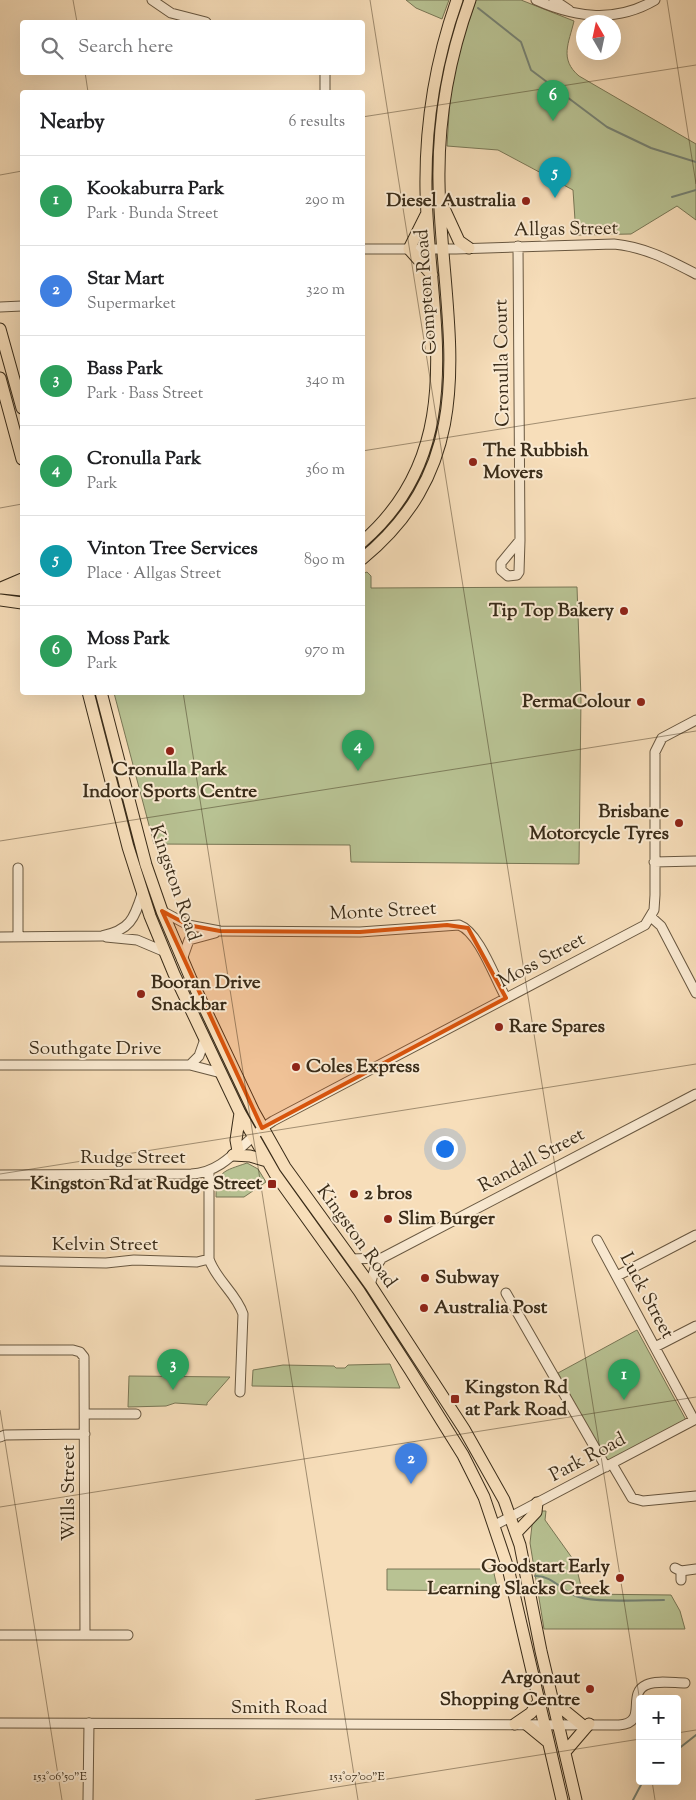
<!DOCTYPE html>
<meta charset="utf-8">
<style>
body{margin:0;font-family:"Sorts Mill Goudy",serif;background:#f2f2f2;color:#202124}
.controls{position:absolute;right:15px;bottom:15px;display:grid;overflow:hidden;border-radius:5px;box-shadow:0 5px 20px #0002}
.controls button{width:45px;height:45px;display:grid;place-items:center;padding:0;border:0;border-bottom:1px solid #e0e0e0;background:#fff;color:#202124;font:25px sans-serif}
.compass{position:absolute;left:576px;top:15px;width:45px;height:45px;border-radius:50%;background:#fff;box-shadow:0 5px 20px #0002;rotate:351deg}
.you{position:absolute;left:444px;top:1148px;width:18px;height:18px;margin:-12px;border:4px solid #fff;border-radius:50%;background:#1a73e8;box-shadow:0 0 0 8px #1a73e833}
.badge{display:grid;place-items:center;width:32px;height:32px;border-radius:50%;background:#1a73e8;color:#fff;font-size:16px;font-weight:700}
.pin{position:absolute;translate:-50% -41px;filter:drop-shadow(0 1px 2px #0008)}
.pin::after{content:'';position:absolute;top:26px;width:18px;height:15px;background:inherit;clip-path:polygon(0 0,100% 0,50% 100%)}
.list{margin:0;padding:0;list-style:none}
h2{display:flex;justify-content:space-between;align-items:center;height:65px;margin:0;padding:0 20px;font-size:21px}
h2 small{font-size:16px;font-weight:400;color:#757577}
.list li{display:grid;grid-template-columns:32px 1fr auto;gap:15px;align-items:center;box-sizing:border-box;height:90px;padding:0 20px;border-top:1px solid #e0e0e0}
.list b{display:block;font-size:19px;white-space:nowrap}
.list p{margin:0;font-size:16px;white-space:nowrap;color:#757577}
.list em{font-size:16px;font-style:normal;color:#757577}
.icon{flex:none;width:28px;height:28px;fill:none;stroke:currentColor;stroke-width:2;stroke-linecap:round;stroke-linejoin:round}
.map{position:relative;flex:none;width:696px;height:1800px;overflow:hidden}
.search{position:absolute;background:#fff;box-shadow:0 5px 20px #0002;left:20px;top:20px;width:345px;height:55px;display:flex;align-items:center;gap:12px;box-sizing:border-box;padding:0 18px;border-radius:5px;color:#757577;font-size:19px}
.panel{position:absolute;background:#fff;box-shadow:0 5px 20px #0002;left:20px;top:90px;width:345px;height:605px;border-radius:5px}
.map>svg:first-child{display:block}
</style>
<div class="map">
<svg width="696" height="1800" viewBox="0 0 696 1800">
<rect width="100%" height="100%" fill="#f7deba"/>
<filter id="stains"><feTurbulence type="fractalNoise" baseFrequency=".004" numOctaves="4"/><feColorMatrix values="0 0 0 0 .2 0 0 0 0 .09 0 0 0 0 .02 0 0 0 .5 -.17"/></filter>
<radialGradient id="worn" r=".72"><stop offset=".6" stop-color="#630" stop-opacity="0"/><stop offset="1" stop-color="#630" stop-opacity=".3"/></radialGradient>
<path fill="#b8c293" stroke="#797756" d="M406 0H449L442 19 416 8Z
M476 0H521L574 21C569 43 559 59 579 76L696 144V220L677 206 631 234 576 235 573 190 498 150 447 146 450 97 457 56Z
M367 572 371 576V588L577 587 581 698 579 864 351 862 350 845 154 844 114 693 362 692V574Z
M247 1163 258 1169 266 1182 244 1197H216C216 1171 224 1171 247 1163Z
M637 1330 686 1420 607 1462 558 1373Z
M390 1364 400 1388 252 1386 253 1370 283 1365 334 1366 336 1368H345L348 1365Z
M129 1376 230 1377 207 1403V1405L175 1403 166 1406 128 1407Z
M541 1511H546L545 1520 575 1562 583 1594 671 1595 680 1611 685 1629H544L530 1543 532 1525Z
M387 1569H493L498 1591 387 1590Z"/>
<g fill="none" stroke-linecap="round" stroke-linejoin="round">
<path stroke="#758274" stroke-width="2" d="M478 8 521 42 531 70 607 127 651 148 696 162
M672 197 696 190
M535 1576C553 1575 563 1593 579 1597 597 1603 643 1600 664 1600
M677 1750 696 1735
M633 1800 643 1781"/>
<defs>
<path id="minor" d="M152 0 171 13 206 22
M536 0C576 18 616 23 655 0
M554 0 569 10
M325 72V92
M518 246 520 540 501 563V570L508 576 517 575 519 572 520 540
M362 249H456L614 244C645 247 669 260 696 274
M0 307 22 306
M654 862 696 861
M18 868V937
M162 911 188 925 220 931 360 932 459 925C479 932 495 979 506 998
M651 917 661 926 696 993
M0 937 102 936C130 930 134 919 142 894
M106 937 137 940 163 951
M182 960 189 940 215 933
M0 1065H190L221 1073
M190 1065 199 1056 205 1039
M209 1172V1259C216 1280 236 1293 243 1314L240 1392
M0 1175 191 1174C226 1173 245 1138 273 1121L645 925 654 910 655 895V752L662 738 696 720
M597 1240 694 1420
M351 1259 382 1258 696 1094
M0 1261 106 1263 134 1260 197 1262 209 1259
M617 1276 696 1235
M370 1285 375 1268 382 1258
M506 1293 606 1467
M655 1347 696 1326
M0 1350H73L80 1352 84 1357 85 1635
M85 1414H136
M0 1437 5 1435 85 1434
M612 1464 632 1498 643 1501 696 1496
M495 1525 696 1419
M675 1568 681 1571V1580
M681 1571 696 1569
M0 1635H128
M0 1723 619 1725C649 1723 626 1694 646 1685 656 1680 674 1683 685 1683
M88 1800 89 1723"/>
<path id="major" d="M442 204 459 241 469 248
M426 215 409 249 432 275
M0 329 22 408
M0 378 22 459
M362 542C473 446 428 316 426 190 425 124 435 62 457 0
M362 559C490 454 441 322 439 182 438 120 449 58 470 0
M1 588 22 579
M2 588 22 590
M0 600 22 603
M88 692 128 847 150 916 174 974 240 1113 275 1174 359 1291 410 1370 463 1455 484 1497 508 1568 562 1800
M101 692 146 865 162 911 191 979 254 1112 285 1167 371 1286 464 1429 504 1500 520 1545 541 1651 576 1800
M238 1151 236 1140 240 1113
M233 1155 250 1156 267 1161
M516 1533 536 1512 537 1503
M554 1702 581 1724
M515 1724 531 1713 539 1701
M526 1724 548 1742
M565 1752 589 1724"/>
</defs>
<use href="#minor" stroke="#695841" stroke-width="11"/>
<use href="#major" stroke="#3a2c19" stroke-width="13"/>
<use href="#minor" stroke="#faead2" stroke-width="9"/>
<use href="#major" stroke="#f7deba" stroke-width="11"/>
</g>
<path fill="#d7540d" fill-opacity="0.2" stroke="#d7540d" stroke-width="4" stroke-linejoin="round" d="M162 911 188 925 220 931 360 932 447 925 468 928 506 998 262 1128Z"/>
<path fill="none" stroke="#3a2c19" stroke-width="1" stroke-opacity="0.45" d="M73 0 77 22M370 0 640 1702M667 0 696 184M85 72 88 92M362 117 696 65M0 175 22 171M362 451 696 398M0 508 22 504M183 692 358 1800M0 841 696 731M0 1174 696 1064M0 1410 62 1800M0 1507 696 1397M677 1733 696 1730M652 1781 655 1800M255 1800 640 1739"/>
<g fill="#8f2418" stroke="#faead2" stroke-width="2">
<circle cx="526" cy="201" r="5"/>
<circle cx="473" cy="462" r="5"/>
<circle cx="624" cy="611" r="5"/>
<circle cx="641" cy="702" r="5"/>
<circle cx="170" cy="751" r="5"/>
<circle cx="679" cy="823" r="5"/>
<circle cx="141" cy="994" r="5"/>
<circle cx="499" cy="1027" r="5"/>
<circle cx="296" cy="1067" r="5"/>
<rect x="267" y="1179" width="10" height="10" rx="2.5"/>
<circle cx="354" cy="1194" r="5"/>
<circle cx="388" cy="1219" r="5"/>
<circle cx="425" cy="1278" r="5"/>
<circle cx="424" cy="1308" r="5"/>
<rect x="450" y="1394" width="10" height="10" rx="2.5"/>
<circle cx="620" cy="1578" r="5"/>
<circle cx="590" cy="1689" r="5"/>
</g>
<g text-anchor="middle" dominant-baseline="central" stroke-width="4" stroke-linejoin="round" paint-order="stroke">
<g font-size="19" font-weight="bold" fill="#3a2c19" stroke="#faead2" text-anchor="start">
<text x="516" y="201" text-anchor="end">Diesel Australia</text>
<text x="483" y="451">The Rubbish<tspan x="483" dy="22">Movers</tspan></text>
<text x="614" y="611" text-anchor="end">Tip Top Bakery</text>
<text x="631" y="702" text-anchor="end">PermaColour</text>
<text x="170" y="770" text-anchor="middle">Cronulla Park<tspan x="170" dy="22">Indoor Sports Centre</tspan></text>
<text x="669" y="812" text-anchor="end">Brisbane<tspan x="669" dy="22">Motorcycle Tyres</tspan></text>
<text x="151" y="983">Booran Drive<tspan x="151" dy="22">Snackbar</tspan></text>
<text x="509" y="1027">Rare Spares</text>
<text x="306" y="1067">Coles Express</text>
<text x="262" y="1184" text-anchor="end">Kingston Rd at Rudge Street</text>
<text x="364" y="1194">2 bros</text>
<text x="398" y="1219">Slim Burger</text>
<text x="435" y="1278">Subway</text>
<text x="434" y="1308">Australia Post</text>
<text x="465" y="1388">Kingston Rd<tspan x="465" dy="22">at Park Road</tspan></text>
<text x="610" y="1567" text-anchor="end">Goodstart Early<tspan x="610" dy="22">Learning Slacks Creek</tspan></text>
<text x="580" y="1678" text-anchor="end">Argonaut<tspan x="580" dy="22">Shopping Centre</tspan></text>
</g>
<g font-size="19" fill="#3a2c19" stroke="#faead2">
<text transform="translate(566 230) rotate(-1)">Allgas Street</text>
<text transform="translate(427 292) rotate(-94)">Compton Road</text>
<text transform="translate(503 363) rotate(-91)">Cronulla Court</text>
<text transform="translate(174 883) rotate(71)">Kingston Road</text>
<text transform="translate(383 912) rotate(-3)">Monte Street</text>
<text transform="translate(542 961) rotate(-28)">Moss Street</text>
<text x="95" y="1049">Southgate Drive</text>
<text x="133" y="1158">Rudge Street</text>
<text transform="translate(532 1161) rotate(-28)">Randall Street</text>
<text transform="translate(356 1237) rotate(54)">Kingston Road</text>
<text x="105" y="1245">Kelvin Street</text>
<text transform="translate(646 1296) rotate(62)">Luck Street</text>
<text transform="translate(588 1458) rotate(-28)">Park Road</text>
<text transform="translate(69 1493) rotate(-90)">Wills Street</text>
<text x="279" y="1708">Smith Road</text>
</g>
</g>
<g font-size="12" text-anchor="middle" fill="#3a2c19" stroke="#faead2" stroke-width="4" stroke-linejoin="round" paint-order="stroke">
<text x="60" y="1780">153°06'50"E</text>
<text x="357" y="1780">153°07'00"E</text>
</g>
<rect width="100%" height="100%" filter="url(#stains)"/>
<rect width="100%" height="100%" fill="url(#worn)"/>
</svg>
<div class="controls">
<button>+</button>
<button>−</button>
</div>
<svg class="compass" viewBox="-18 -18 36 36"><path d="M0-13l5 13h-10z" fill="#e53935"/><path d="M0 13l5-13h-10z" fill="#757577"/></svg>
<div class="you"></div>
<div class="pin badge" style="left:624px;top:1400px;background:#2e9e5b">1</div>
<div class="pin badge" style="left:411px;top:1484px;background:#3f7fe0">2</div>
<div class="pin badge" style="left:173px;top:1390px;background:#2e9e5b">3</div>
<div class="pin badge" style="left:358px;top:771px;background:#2e9e5b">4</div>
<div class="pin badge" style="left:555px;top:198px;background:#0f9aa8">5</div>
<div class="pin badge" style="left:553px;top:121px;background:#2e9e5b">6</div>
<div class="search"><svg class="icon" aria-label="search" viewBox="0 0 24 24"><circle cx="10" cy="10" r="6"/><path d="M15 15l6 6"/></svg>Search here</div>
<section class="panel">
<h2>Nearby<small>6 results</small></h2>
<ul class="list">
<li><span class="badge" style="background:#2e9e5b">1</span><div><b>Kookaburra Park</b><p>Park · Bunda Street</p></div><em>290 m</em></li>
<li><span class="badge" style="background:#3f7fe0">2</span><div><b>Star Mart</b><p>Supermarket</p></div><em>320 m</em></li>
<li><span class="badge" style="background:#2e9e5b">3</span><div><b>Bass Park</b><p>Park · Bass Street</p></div><em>340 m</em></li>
<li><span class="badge" style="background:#2e9e5b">4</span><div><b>Cronulla Park</b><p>Park</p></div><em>360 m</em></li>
<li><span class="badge" style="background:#0f9aa8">5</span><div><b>Vinton Tree Services</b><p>Place · Allgas Street</p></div><em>890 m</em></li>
<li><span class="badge" style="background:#2e9e5b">6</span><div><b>Moss Park</b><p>Park</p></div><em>970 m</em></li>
</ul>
</section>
</div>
